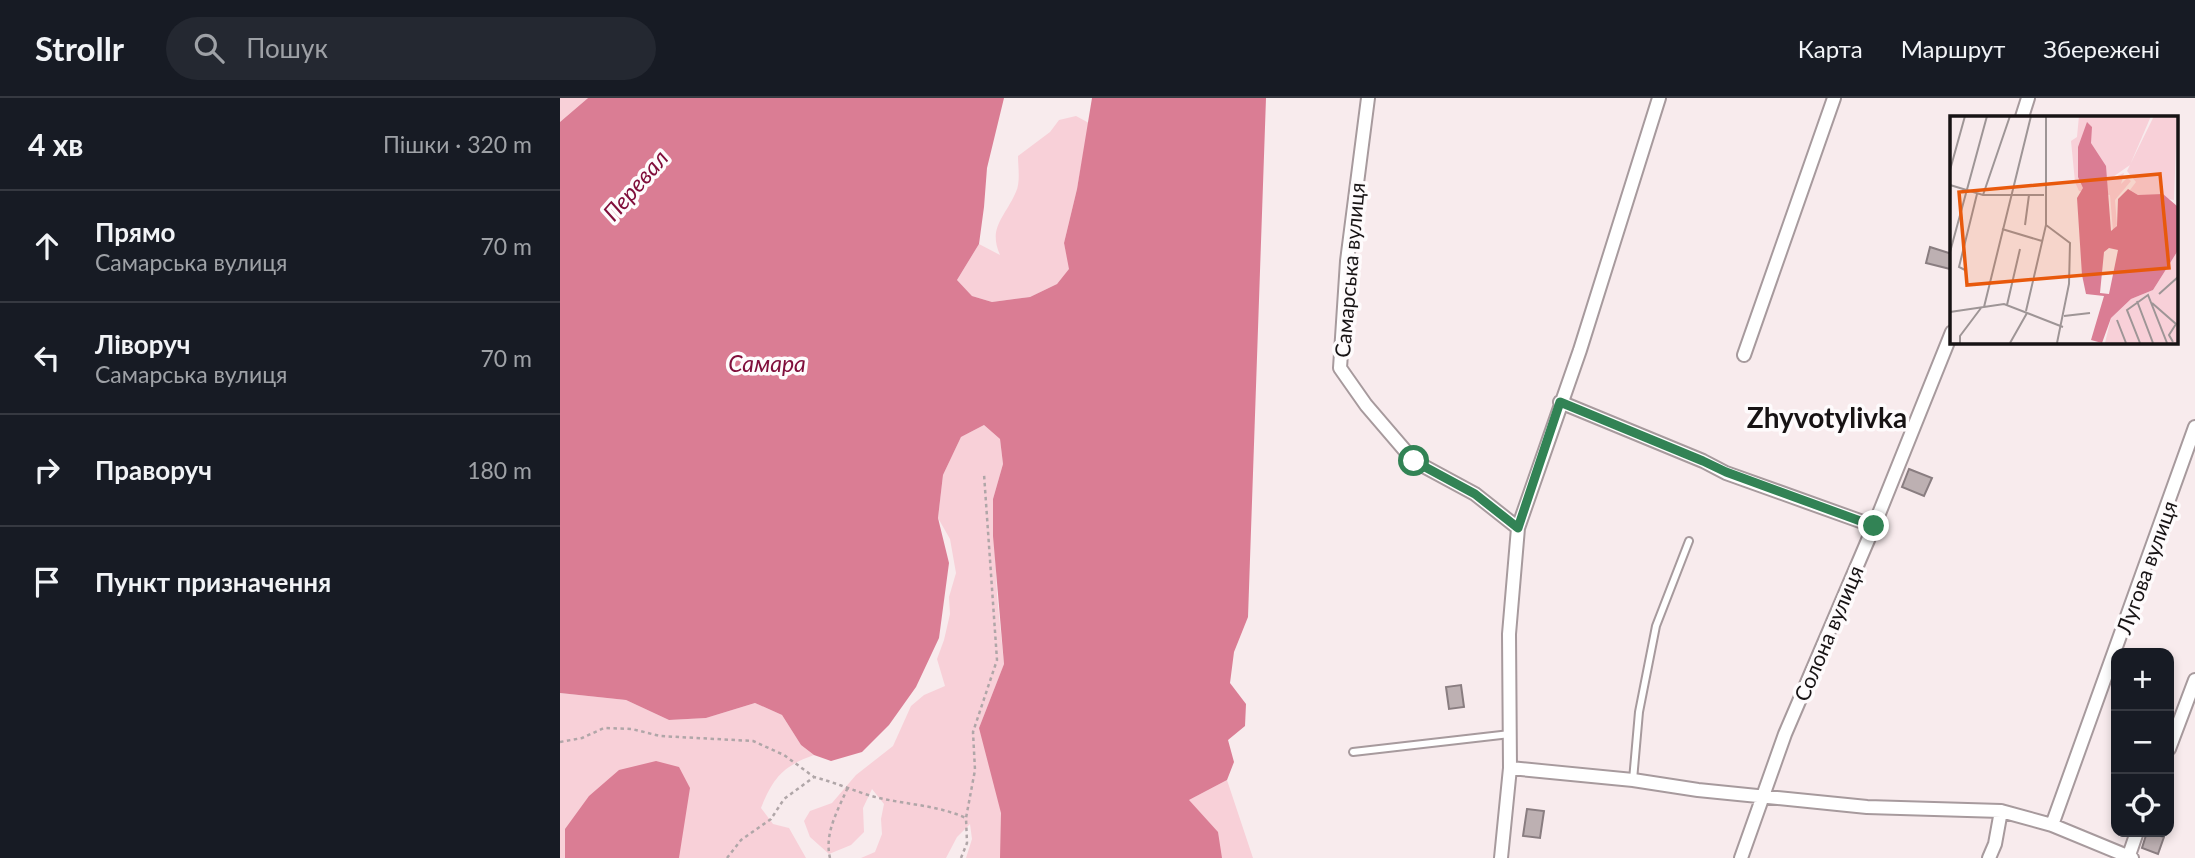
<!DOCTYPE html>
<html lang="uk">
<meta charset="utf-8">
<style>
body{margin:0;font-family:Lato,sans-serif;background:#242831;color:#f1f3f6}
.controls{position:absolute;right:21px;bottom:21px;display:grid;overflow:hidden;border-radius:14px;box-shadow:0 4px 10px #0003}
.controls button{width:63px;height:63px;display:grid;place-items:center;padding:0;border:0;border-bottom:2px solid #363941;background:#171b24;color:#f1f3f6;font:35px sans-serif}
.stop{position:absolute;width:21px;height:21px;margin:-16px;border:5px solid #328355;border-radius:50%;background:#fff}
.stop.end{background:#328355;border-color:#fff;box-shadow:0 2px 7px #0008}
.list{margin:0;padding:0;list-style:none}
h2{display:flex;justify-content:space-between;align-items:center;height:91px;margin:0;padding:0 28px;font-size:30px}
h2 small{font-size:23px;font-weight:400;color:#9ea1a6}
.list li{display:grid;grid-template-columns:46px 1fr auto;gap:21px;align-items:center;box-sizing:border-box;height:112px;padding:0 28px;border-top:2px solid #363941}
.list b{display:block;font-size:26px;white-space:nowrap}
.list p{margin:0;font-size:23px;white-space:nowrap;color:#9ea1a6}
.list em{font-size:23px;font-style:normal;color:#9ea1a6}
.icon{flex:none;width:38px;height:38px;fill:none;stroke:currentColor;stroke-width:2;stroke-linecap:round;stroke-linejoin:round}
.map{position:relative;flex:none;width:1635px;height:760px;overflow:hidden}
header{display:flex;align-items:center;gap:42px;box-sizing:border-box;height:98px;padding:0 35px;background:#171b24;border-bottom:2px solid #363941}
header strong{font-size:33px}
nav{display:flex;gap:38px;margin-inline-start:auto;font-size:24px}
.search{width:490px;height:63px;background:#242831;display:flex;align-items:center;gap:18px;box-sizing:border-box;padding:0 24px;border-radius:38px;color:#9ea1a6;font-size:26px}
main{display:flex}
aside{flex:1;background:#171b24}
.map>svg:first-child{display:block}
</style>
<header>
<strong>Strollr</strong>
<div class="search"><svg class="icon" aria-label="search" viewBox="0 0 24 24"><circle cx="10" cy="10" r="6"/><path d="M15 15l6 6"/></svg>Пошук</div>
<nav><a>Карта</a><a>Маршрут</a><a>Збережені</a></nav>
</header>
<main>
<aside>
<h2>4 хв<small>Пішки · 320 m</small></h2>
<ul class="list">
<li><svg class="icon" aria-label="ahead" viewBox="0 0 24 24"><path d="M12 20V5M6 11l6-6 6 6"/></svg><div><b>Прямо</b><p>Самарська вулиця</p></div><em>70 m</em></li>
<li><svg class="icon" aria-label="left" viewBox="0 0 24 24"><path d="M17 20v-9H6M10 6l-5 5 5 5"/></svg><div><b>Ліворуч</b><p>Самарська вулиця</p></div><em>70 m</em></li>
<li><svg class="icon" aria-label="right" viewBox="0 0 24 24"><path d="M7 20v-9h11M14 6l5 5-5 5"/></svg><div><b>Праворуч</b></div><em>180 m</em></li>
<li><svg class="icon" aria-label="arrive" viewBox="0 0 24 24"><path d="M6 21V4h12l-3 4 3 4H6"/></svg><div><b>Пункт призначення</b></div></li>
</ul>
</aside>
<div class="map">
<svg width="1635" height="760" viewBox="0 0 1635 760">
<rect width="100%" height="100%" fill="#f8ebed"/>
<path fill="#f8d0d8" d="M0 0H28L0 24Z
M516 18 529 25 517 91 504 145 510 171 497 186 470 199 432 204 412 198 397 182 419 146 440 157C428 130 444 120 455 96 461 85 458 70 458 58L490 34 499 22Z
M424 327 440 341 443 366 433 401 437 497 444 566 419 630 629 702 667 682 693 760H406L412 741 410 726 397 739 386 760H301L315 754 322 736 321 721 324 706 312 691 303 710 304 734 291 747 269 756 250 739 244 723 250 713 272 705 296 677 333 648 351 608 364 597 385 588 377 561 384 542 390 516 389 499 396 475 390 441 378 420 383 377 401 339Z
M0 595 66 602 109 622 146 620 195 605 222 617 241 647 254 657C223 668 213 680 201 710L213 726 229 730 246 760H0Z"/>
<path fill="#da7d94" d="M28 0H444L427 70 424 109 419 146 397 182 412 198 432 204 470 199 497 186 509 171 504 145 517 91 532 0H706L688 519 674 554 670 585 686 606 685 628 668 642 674 664 667 682 629 702 658 734 662 760H440L441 715 419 630 444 566 433 438V401L443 366 440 341 424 327 401 339 383 377 378 420 389 465 379 540 356 589 329 627 302 654 271 663 254 657 241 647 222 617 195 605 146 620 109 622 66 602 0 595V24Z
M96 663 119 669 130 690 119 760H5V731L29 698 59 672Z"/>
<path fill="#bdb0b2" stroke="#897d80" stroke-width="2" d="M1370 149 1392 156 1390 171 1366 165Z
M1349 371 1372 380 1364 398 1342 389Z
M901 587 904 609 889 611 886 589Z
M967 711 984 713 980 740 963 738Z
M1587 734 1604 739 1598 756 1582 750Z"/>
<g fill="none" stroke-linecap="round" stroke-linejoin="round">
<defs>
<path id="service" d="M793 654 950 636
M1073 682 1079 614 1096 528 1129 443"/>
<path id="minor" d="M808 0 787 163 780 270 806 307 854 363 915 396 958 430
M1462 19 1468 0
M1184 257 1274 0
M1000 304 1143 363 1166 375 1314 428
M1609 651 1635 582
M950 670 1073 682 1138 692 1307 709 1441 713 1492 727 1572 760
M1492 727 1635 329
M941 760 950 670 949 536 958 430 1020 252 1099 0
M1181 760 1225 636 1314 428 1392 234
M1429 760 1435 746 1441 713
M1568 760 1577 734"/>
</defs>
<use href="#service" stroke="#a79a9d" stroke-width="10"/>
<use href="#minor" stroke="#a79a9d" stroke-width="16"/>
<path stroke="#b0a6a8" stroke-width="2.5" stroke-dasharray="3.5 3.5" stroke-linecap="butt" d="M0 644 22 640 44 630 72 631 100 638 193 643 224 657 254 679
M167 760 181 742 211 721 224 701 254 679C273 684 287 690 305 696 339 707 372 705 406 720
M270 760C264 735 278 712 288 689
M401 760 407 745 406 720 415 672 413 634 437 562 424 376"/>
<use href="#service" stroke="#fff" stroke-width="6"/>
<use href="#minor" stroke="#fff" stroke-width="12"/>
</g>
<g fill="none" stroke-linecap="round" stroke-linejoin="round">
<path stroke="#328355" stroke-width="9" d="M854 363 915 396 958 430 1000 304 1143 363 1166 374 1314 428"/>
</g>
<g text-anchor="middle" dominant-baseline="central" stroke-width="7" stroke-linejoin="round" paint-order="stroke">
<g font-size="21" fill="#171314" stroke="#fefbfc">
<text transform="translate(789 172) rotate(-85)">Самарська вулиця</text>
<text transform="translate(1586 469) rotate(-70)">Лугова вулиця</text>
<text transform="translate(1268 535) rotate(-67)">Солона вулиця</text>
</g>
<g font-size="23" font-style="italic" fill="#800e3b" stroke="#fefbfc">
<text transform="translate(75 87) rotate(-49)">Перевал</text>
<text x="207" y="265">Самара</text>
</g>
<g font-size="28" font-weight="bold" fill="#171314" stroke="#fefbfc">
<text x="1267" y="319">Zhyvotylivka</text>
</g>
</g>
<g transform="translate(1390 18)">
<rect width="228" height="228" fill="#f8ebed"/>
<path d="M129 0H201L180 49 160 63 174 57 171 68 177 62 181 65 165 84 167 109 163 116 160 79 129 75 125 66 121 25 127 21ZM204 0H227L224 84 188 79 180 74 186 66 177 55ZM227 136V227H155L161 202 181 183 203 174Z" fill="#f8d0d8"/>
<path d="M137 6 142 11 141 27 156 50 161 115 167 110 168 83 178 73 188 79 213 78 227 90V136L203 174 181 183 161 202 152 227 141 224 154 180 136 178 132 159 127 82 133 72 128 61V31ZM159 132 168 134 159 178 150 177 154 136Z" fill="#da7d94" fill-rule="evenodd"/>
<path fill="none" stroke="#9e9596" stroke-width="2" d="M0 54 15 0M0 69 33 79H94M33 79 60 0M75 109 79 79M96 109 120 127 119 168 107 227M52 113 92 125M0 136 37 0M15 154 9 151 27 78M209 178 228 161M187 185 203 227M202 187 226 208 219 219 223 226M57 189 70 133M34 191 81 0M76 195 96 109V0M0 196 54 188 113 211M114 200 140 197M167 204 176 227M10 227V220L31 192M60 227 77 197M190 227 177 194 198 179 217 227"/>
<path fill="#e8590c" fill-opacity="0.15" stroke="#e8590c" stroke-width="3.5" d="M210 58 219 152 17 169 9 76Z"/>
<rect width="228" height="228" fill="none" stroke="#171314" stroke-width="3.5"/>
</g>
</svg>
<div class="controls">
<button>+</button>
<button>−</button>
<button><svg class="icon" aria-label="locate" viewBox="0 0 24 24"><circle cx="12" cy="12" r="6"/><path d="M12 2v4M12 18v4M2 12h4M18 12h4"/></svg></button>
</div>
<div class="stop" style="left:854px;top:363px"></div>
<div class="stop end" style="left:1314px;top:428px"></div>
</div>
</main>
